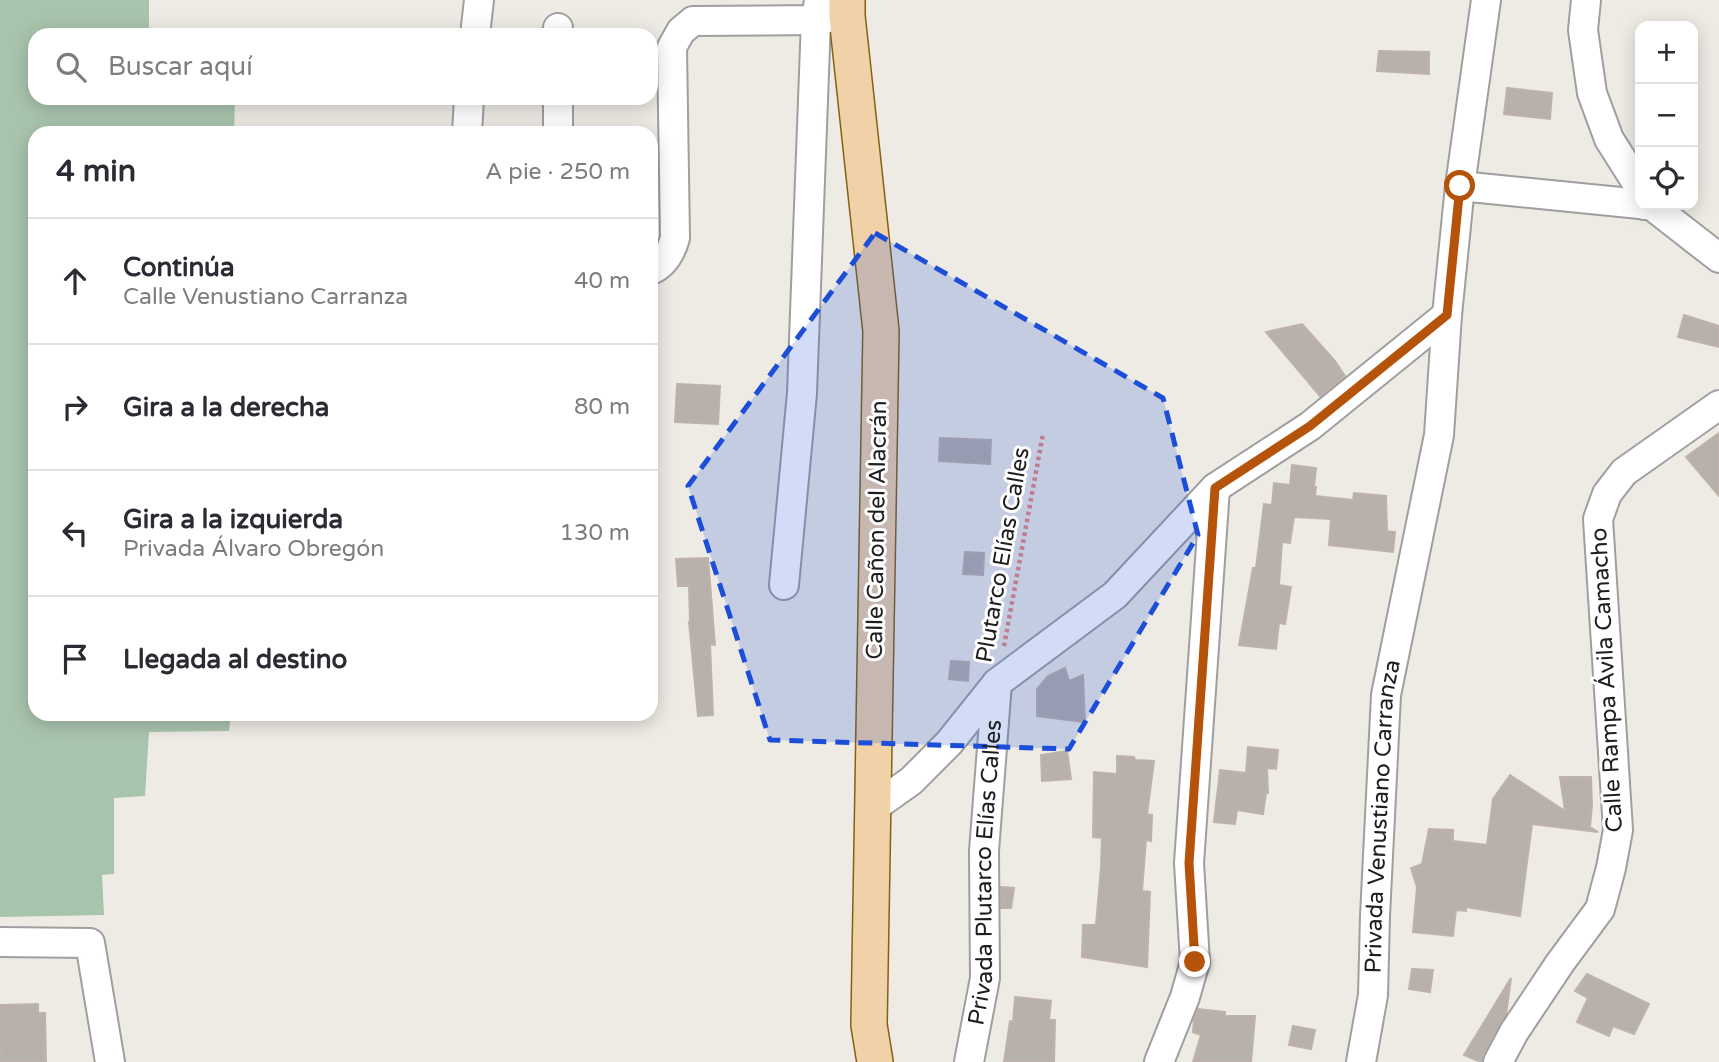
<!DOCTYPE html>
<html lang="es">
<meta charset="utf-8">
<style>
body{margin:0;font-family:"Varela Round",sans-serif;background:#f2f2f3;color:#2b2b33}
.controls{position:absolute;right:21px;top:21px;display:grid;overflow:hidden;border-radius:14px;box-shadow:0 4px 18px #0003}
.controls button{width:63px;height:63px;display:grid;place-items:center;padding:0;border:0;border-bottom:2px solid #e1e1e2;background:#fff;color:#2b2b33;font:35px sans-serif}
.stop{position:absolute;width:21px;height:21px;margin:-16px;border:5px solid #b45309;border-radius:50%;background:#fff}
.stop.end{background:#b45309;border-color:#fff;box-shadow:0 2px 7px #0008}
.list{margin:0;padding:0;list-style:none}
h2{display:flex;justify-content:space-between;align-items:center;height:91px;margin:0;padding:0 28px;font-size:30px}
h2 small{font-size:23px;font-weight:400;color:#7c7c81}
.list li{display:grid;grid-template-columns:46px 1fr auto;gap:21px;align-items:center;box-sizing:border-box;height:126px;padding:0 28px;border-top:2px solid #e1e1e2}
.list b{display:block;font-size:26px;white-space:nowrap}
.list p{margin:0;font-size:23px;white-space:nowrap;color:#7c7c81}
.list em{font-size:23px;font-style:normal;color:#7c7c81}
.icon{flex:none;width:38px;height:38px;fill:none;stroke:currentColor;stroke-width:2;stroke-linecap:round;stroke-linejoin:round}
.map{position:relative;flex:none;width:1719px;height:1062px;overflow:hidden}
.search{position:absolute;background:#fff;box-shadow:0 4px 18px #0003;left:28px;top:28px;width:630px;height:77px;display:flex;align-items:center;gap:18px;box-sizing:border-box;padding:0 24px;border-radius:21px;color:#7c7c81;font-size:26px}
.panel{position:absolute;background:#fff;box-shadow:0 4px 18px #0003;left:28px;top:126px;width:630px;height:595px;border-radius:21px}
.map>svg:first-child{display:block}
</style>
<div class="map">
<svg width="1719" height="1062" viewBox="0 0 1719 1062">
<rect width="100%" height="100%" fill="#eeebe5"/>
<path fill="#a9c4ad" d="M0 0H149V35H35V98H235L234 133H35V714H231L229 731 149 732 145 796 114 798V874L102 875 104 915 0 917Z"/>
<path fill="#b7b0ab" stroke="#beb2aa" stroke-width="2" d="M1379 51 1429 52V74L1377 71Z
M1507 88 1552 93 1550 119 1504 114Z
M1684 315 1719 326V347L1678 337Z
M1302 324 1335 361 1345 376 1320 396 1266 332Z
M677 384 720 386 718 424 675 422Z
M1719 433V496L1686 457Z
M940 438 991 440 990 464 939 461Z
M1292 465 1316 468 1314 487H1316L1315 496 1353 500 1354 493 1386 496 1387 531 1395 532 1393 552 1329 545 1331 519 1294 517 1290 543 1282 542 1279 585 1291 587 1285 624 1279 623 1276 649 1239 645 1253 568H1256L1264 504 1272 505 1274 483 1290 485Z
M965 552 984 553 983 575 963 574Z
M708 558 715 645 710 644 713 715 698 716 689 622H690L689 586H678L676 559Z
M951 661 969 662 968 681 949 679Z
M1065 668 1069 681 1083 675 1085 722 1037 716V689L1048 676Z
M1248 747 1278 750 1276 769 1267 768 1268 793H1266L1263 814 1237 810 1235 824 1214 822 1220 770 1246 773Z
M1067 751 1071 779 1042 781 1041 755Z
M1117 756 1134 757 1135 760 1154 761 1147 814 1152 815 1151 841 1146 840 1142 891 1150 892 1147 967 1082 957 1083 925H1096L1101 867 1102 838 1093 837 1094 772 1117 774Z
M1510 775 1565 811 1560 777H1591L1592 805 1590 827 1598 832 1532 824 1520 916 1466 907V911L1456 910 1453 936 1413 932 1417 887 1411 868 1422 864 1429 829 1453 830V841L1487 845 1493 799Z
M1001 887 1014 888 1011 908H1001Z
M1412 969 1433 970 1430 992 1409 989Z
M1587 974 1649 1004 1634 1034 1613 1026 1609 1036 1577 1022 1588 998 1575 991Z
M1511 978 1506 1015 1483 1054 1481 1062 1464 1055Z
M1015 997 1051 1001 1049 1020H1055L1054 1062H1004L1010 1021 1013 1022Z
M38 1004V1013H45L46 1062H1L0 1005Z
M1198 1009 1225 1012V1016H1255L1251 1062H1193L1201 1035 1193 1032 1194 1019Z
M1293 1026 1315 1030 1311 1049 1289 1045Z"/>
<g fill="none" stroke-linecap="round" stroke-linejoin="round">
<defs>
<g id="minor">
<path d="M1586 0 1583 30 1592 93 1609 139 1640 188"/>
<path d="M558 28V35"/>
<path d="M475 35 479 0"/>
<path d="M558 98V133"/>
<path d="M467 133 469 98"/>
<path d="M1460 186 1640 204"/>
<path d="M1644 205H1651L1719 258"/>
<path d="M651 270C665 264 671 252 675 238L672 47 681 31 693 21 816 20 835 17"/>
<path d="M784 585 802 393 816 20 819 0"/>
<path d="M873 808 911 781 949 743 997 683 1115 595 1215 488 1310 426 1447 315"/>
<path d="M0 942 90 943 110 1062"/>
<path id="s1" d="M969 1062 985 978 984 851 997 683"/>
<path d="M1159 1062 1185 997 1195 962 1189 863 1215 488"/>
<path id="s2" d="M1361 1062 1373 995 1375 916 1386 695 1439 435 1447 315 1460 186 1486 0"/>
<path d="M1498 1062 1514 1032 1560 963 1600 909 1611 868 1618 830 1598 519 1607 494 1624 472 1719 405"/>
</g>
<path id="major" d="M847 0V16L881 331 869 1025 875 1062"/>
</defs>
<use href="#minor" stroke="#9f9f9f" stroke-width="32"/>
<use href="#major" stroke="#866012" stroke-width="38"/>
<path stroke="#e9877c" stroke-width="4.5" stroke-dasharray="3.5 3.5" stroke-linecap="butt" d="M1004 646 1043 434"/>
<use href="#minor" stroke="#fff" stroke-width="28"/>
<use href="#major" stroke="#f0d1a8" stroke-width="35"/>
</g>
<g fill="none" stroke-linecap="round" stroke-linejoin="round">
<path stroke="#b45309" stroke-width="9" d="M1195 962 1189 863 1215 488 1310 426 1447 315 1460 186"/>
</g>
<path fill="#1d4ed8" fill-opacity="0.2" stroke="#1d4ed8" stroke-width="5" stroke-dasharray="14 9" stroke-linejoin="round" d="M875 233 1163 398 1198 535 1069 749 770 740 688 486Z"/>
<g text-anchor="middle" dominant-baseline="central" stroke-width="6" stroke-linejoin="round" paint-order="stroke">
<g font-size="23" fill="#1e1e1e" stroke="#fff">
<text transform="translate(877 530) rotate(-89)">Calle Cañon del Alacrán</text>
<text transform="translate(1003 555) rotate(-80)">Plutarco Elías Calles</text>
<text transform="translate(1607 680) rotate(-93)">Calle Rampa Ávila Camacho</text>
<text stroke="none"><textPath href="#s2" startOffset="247">Privada Venustiano Carranza</textPath></text>
<text stroke="none"><textPath href="#s1" startOffset="191">Privada Plutarco Elías Calles</textPath></text>
</g>
</g>
</svg>
<div class="controls">
<button>+</button>
<button>−</button>
<button><svg class="icon" aria-label="locate" viewBox="0 0 24 24"><circle cx="12" cy="12" r="6"/><path d="M12 2v4M12 18v4M2 12h4M18 12h4"/></svg></button>
</div>
<div class="stop" style="left:1460px;top:186px"></div>
<div class="stop end" style="left:1195px;top:962px"></div>
<div class="search"><svg class="icon" aria-label="search" viewBox="0 0 24 24"><circle cx="10" cy="10" r="6"/><path d="M15 15l6 6"/></svg>Buscar aquí</div>
<section class="panel">
<h2>4 min<small>A pie · 250 m</small></h2>
<ul class="list">
<li><svg class="icon" aria-label="ahead" viewBox="0 0 24 24"><path d="M12 20V5M6 11l6-6 6 6"/></svg><div><b>Continúa</b><p>Calle Venustiano Carranza</p></div><em>40 m</em></li>
<li><svg class="icon" aria-label="right" viewBox="0 0 24 24"><path d="M7 20v-9h11M14 6l5 5-5 5"/></svg><div><b>Gira a la derecha</b></div><em>80 m</em></li>
<li><svg class="icon" aria-label="left" viewBox="0 0 24 24"><path d="M17 20v-9H6M10 6l-5 5 5 5"/></svg><div><b>Gira a la izquierda</b><p>Privada Álvaro Obregón</p></div><em>130 m</em></li>
<li><svg class="icon" aria-label="arrive" viewBox="0 0 24 24"><path d="M6 21V4h12l-3 4 3 4H6"/></svg><div><b>Llegada al destino</b></div></li>
</ul>
</section>
</div>
